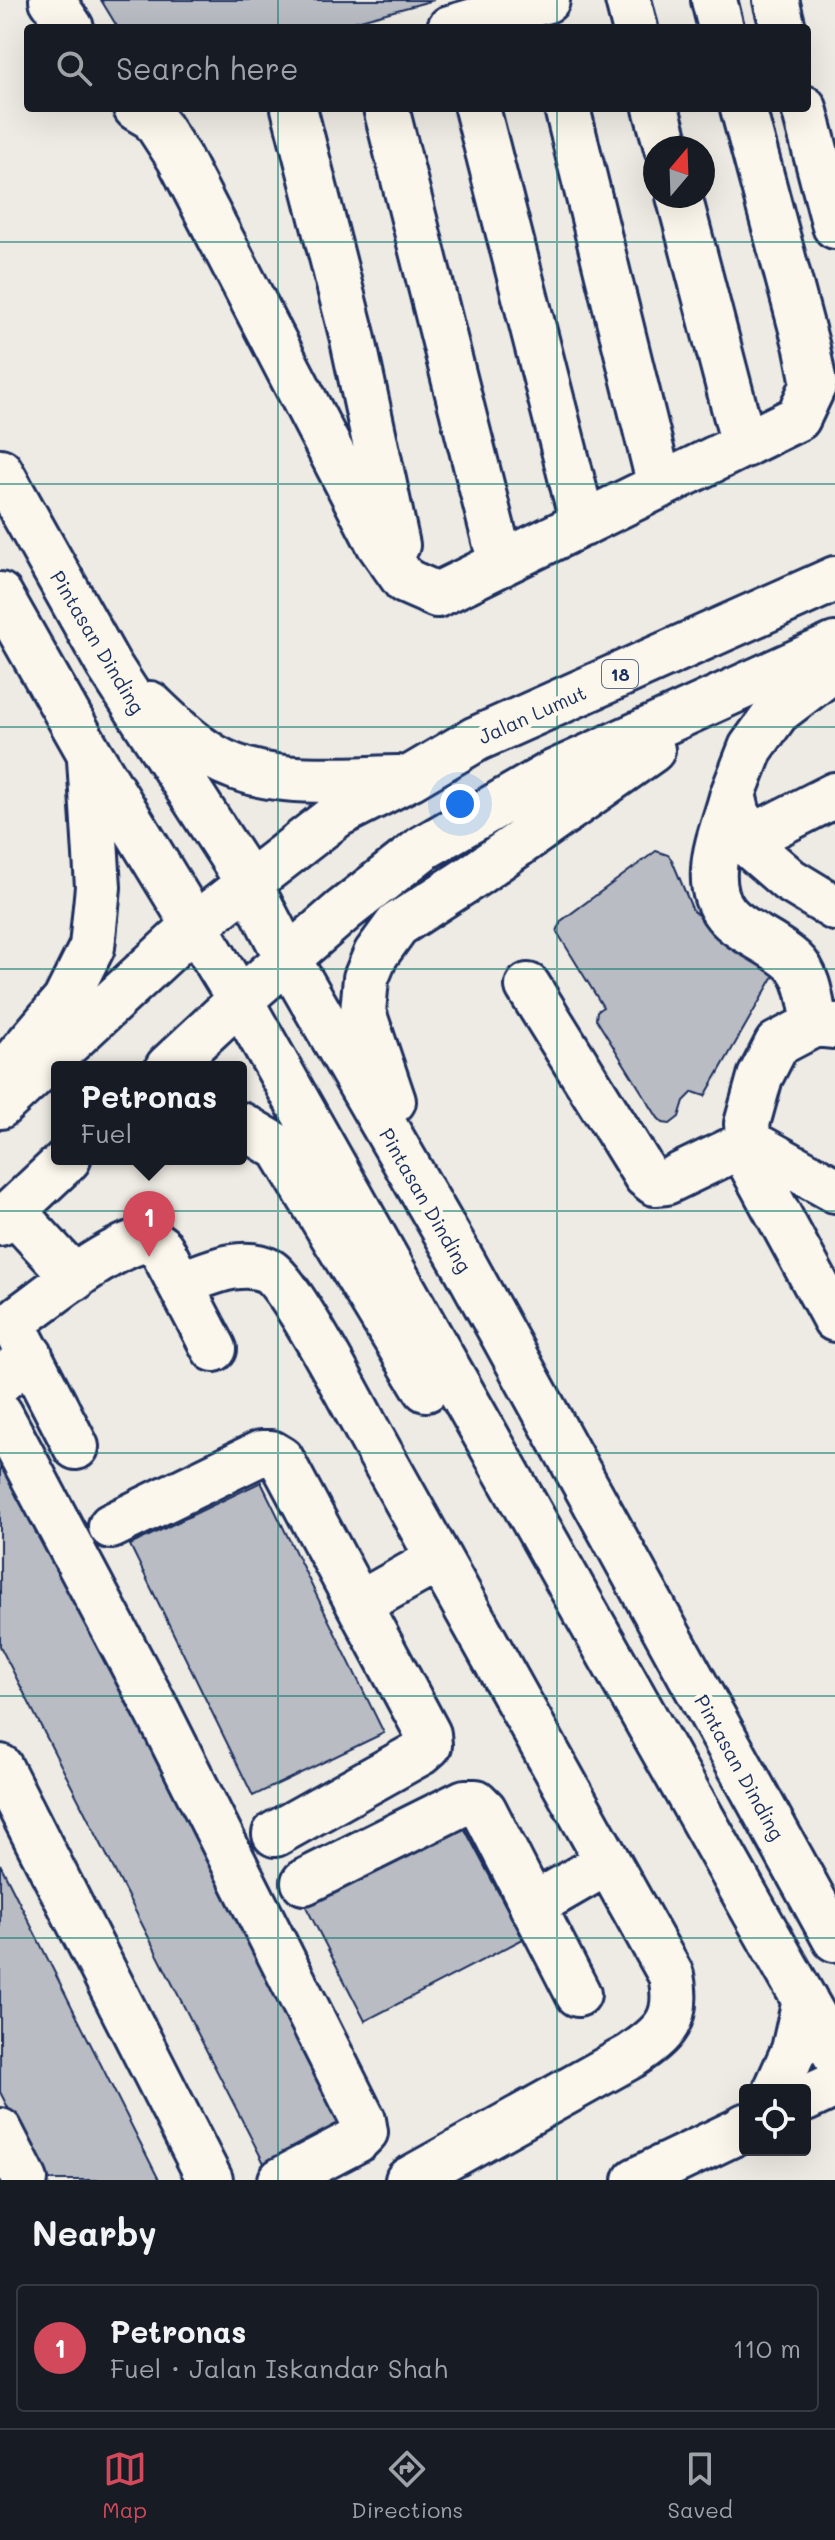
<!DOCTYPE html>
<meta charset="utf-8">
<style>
body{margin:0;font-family:Mali,sans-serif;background:#242831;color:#f1f3f6}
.controls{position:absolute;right:24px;bottom:24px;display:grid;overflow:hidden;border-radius:8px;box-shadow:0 8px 32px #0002}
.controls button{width:72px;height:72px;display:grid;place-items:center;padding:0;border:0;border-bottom:2px solid #363941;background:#171b24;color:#f1f3f6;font:40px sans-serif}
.compass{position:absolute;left:643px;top:136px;width:72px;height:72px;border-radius:50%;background:#171b24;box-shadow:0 8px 32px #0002;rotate:19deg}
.you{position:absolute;left:460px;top:804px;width:28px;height:28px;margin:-20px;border:6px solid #fff;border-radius:50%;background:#1a73e8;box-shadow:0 0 0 12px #1a73e833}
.badge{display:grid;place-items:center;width:52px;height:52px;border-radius:50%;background:#d1495b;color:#fff;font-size:26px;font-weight:700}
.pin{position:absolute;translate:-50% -66px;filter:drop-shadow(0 2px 4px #0008)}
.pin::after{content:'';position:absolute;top:42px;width:28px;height:24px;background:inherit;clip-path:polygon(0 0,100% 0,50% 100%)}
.popup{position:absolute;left:51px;top:1061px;width:196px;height:104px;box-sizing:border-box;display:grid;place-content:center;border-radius:8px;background:#171b24;filter:drop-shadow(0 2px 6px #0005);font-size:26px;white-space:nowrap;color:#9ea1a6}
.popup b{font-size:30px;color:#f1f3f6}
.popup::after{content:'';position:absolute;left:50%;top:100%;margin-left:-16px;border:16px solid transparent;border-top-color:#171b24}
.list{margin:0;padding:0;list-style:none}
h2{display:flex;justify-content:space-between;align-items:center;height:104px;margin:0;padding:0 32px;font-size:34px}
h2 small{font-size:26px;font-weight:400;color:#9ea1a6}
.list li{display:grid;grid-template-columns:52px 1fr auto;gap:24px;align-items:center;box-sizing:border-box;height:128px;margin:0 16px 16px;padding:0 16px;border:2px solid #363941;border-radius:8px}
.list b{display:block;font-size:30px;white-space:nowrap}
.list p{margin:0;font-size:26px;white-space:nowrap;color:#9ea1a6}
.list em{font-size:26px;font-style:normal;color:#9ea1a6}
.icon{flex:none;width:44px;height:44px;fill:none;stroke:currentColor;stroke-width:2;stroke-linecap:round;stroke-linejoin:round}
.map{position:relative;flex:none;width:835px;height:2180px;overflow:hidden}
.search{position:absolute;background:#171b24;box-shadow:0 8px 32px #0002;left:24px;right:24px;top:24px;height:88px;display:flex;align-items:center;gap:20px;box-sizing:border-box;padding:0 28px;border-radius:8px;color:#9ea1a6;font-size:30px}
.sheet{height:248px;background:#171b24}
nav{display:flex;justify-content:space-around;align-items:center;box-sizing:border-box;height:112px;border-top:2px solid #363941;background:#171b24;font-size:22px;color:#9ea1a6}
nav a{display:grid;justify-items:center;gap:4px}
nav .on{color:#d1495b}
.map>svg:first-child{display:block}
</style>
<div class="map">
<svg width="835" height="2180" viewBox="0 0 835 2180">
<rect width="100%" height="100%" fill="#eeebe4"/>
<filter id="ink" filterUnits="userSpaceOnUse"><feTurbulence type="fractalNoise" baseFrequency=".0125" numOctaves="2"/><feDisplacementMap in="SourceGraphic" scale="16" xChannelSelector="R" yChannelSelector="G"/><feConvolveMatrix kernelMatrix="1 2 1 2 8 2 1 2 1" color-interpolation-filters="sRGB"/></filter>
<g filter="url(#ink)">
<path fill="#b9bcc3" stroke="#1b2f5e" stroke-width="2" d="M101 0H434L331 28H118Z
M656 851 668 855 672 860 693 911 775 974 705 1096 693 1092 684 1101 679 1117 670 1124 663 1123 658 1118 596 1019 597 1011 603 1007 557 932 561 921Z
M0 1455 356 2129 269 2173 0 1646Z
M261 1482 384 1733 253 1796 130 1545Z
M460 1820 523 1939 365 2021 303 1901Z
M0 1864 159 2180H45L0 2092Z"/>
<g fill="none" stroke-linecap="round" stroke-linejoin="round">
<defs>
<path id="minor" d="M52 0 71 28
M628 0 635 28
M714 0 721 28
M776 0 783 28
M450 28 547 0
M136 108 153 118 179 158 379 544 405 581 437 595 798 418 814 384 807 348 743 108
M294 108 352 335 397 545
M386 108 501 564
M477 108 583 524
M567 108 660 486
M656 108 667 148
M804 108 835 226
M679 196 744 445
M835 668 777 712 751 748 733 794 744 841 789 880 835 908
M732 797C726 820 715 846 714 869 710 929 758 929 793 961 809 975 811 1004 815 1024
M744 841 835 795
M528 986 646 1176 655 1183 666 1182 749 1142 835 1190
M835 1026 815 1024 777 1044 760 1077 747 1124 751 1164 835 1319
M13 1211 75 1278
M182 1283C208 1274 242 1257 269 1271 290 1283 355 1407 370 1435 470 1615 570 1795 671 1975 680 2019 665 2033 631 2056L408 2180
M0 1381 30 1355
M0 1414 158 1712 363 2120 365 2132 357 2140 281 2180
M76 1447 16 1330 20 1317C52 1294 111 1245 149 1239L161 1248 214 1349
M111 1526 261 1453H271L281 1459 428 1734 429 1745 420 1753 275 1834
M359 1604 439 1559
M0 1767 210 2180
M304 1882 465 1802H476L484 1810 578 1994
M532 1906 608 1862
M805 2099 835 2085
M0 2131 25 2180
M636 2180 745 2128"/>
<path id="major" d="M0 471 108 664 248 882 288 959 464 1264 835 1939
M0 595 90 754 240 1000 835 2054
M150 704C169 722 189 742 212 756 265 788 339 779 399 778
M14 1061 65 1001 92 947 98 887 90 759
M168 1067 240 1000 344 910 423 848 553 773 835 645
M393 1101 363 1012 366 978 376 954 397 925 476 874 652 750
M0 1106 194 926 337 815 410 778 476 739 835 579
M241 1125 280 1148 426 1389
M0 1223 68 1159
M776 2090 794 2050 805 2000
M743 2129 745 2126"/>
</defs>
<use href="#minor" stroke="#1b2f5e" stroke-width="50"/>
<use href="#major" stroke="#1b2f5e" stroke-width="50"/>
<use href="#minor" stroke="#fbf7ec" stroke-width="44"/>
<use href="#major" stroke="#fbf7ec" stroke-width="44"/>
</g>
</g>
<path fill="none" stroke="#0f766e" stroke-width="2" stroke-opacity="0.55" d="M278 0V28M557 0V28M278 108V2180M557 108V2180M0 242H835M0 484H835M0 727H835M0 969H835M0 1211H835M0 1453H835M0 1696H835M0 1938H835"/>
<g text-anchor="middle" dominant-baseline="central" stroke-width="8" stroke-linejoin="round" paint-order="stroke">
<rect fill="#fbf7ec" stroke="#5e6b89" stroke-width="2" x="602" y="660" width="36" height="28" rx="6"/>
<g font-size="18" font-weight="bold" fill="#1b2f5e">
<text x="620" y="674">18</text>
</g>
<g font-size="20" fill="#1b2f5e" stroke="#fbf7ec">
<text transform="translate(98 642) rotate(59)">Pintasan Dinding</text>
<text transform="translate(532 714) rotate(-24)">Jalan Lumut</text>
<text transform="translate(426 1200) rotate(60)">Pintasan Dinding</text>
<text transform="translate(740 1767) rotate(61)">Pintasan Dinding</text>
</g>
</g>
</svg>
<div class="controls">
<button><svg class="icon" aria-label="locate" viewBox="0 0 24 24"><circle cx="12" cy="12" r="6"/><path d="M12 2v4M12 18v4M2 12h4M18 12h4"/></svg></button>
</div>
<svg class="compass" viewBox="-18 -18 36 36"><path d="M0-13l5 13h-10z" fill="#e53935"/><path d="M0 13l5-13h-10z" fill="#9ea1a6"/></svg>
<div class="you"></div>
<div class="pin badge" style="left:149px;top:1257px">1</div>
<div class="popup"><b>Petronas</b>Fuel</div>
<div class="search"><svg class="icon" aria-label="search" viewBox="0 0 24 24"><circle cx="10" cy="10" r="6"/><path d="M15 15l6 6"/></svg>Search here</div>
</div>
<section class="sheet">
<h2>Nearby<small></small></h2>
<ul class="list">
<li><span class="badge">1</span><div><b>Petronas</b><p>Fuel · Jalan Iskandar Shah</p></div><em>110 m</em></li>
</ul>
</section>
<nav>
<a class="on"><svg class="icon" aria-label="map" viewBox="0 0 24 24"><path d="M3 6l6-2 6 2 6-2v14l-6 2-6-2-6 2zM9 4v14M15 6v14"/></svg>Map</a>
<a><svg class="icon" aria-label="directions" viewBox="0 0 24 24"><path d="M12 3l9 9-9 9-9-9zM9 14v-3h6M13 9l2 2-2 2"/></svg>Directions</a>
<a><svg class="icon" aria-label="saved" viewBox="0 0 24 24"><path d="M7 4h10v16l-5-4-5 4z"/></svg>Saved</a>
</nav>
